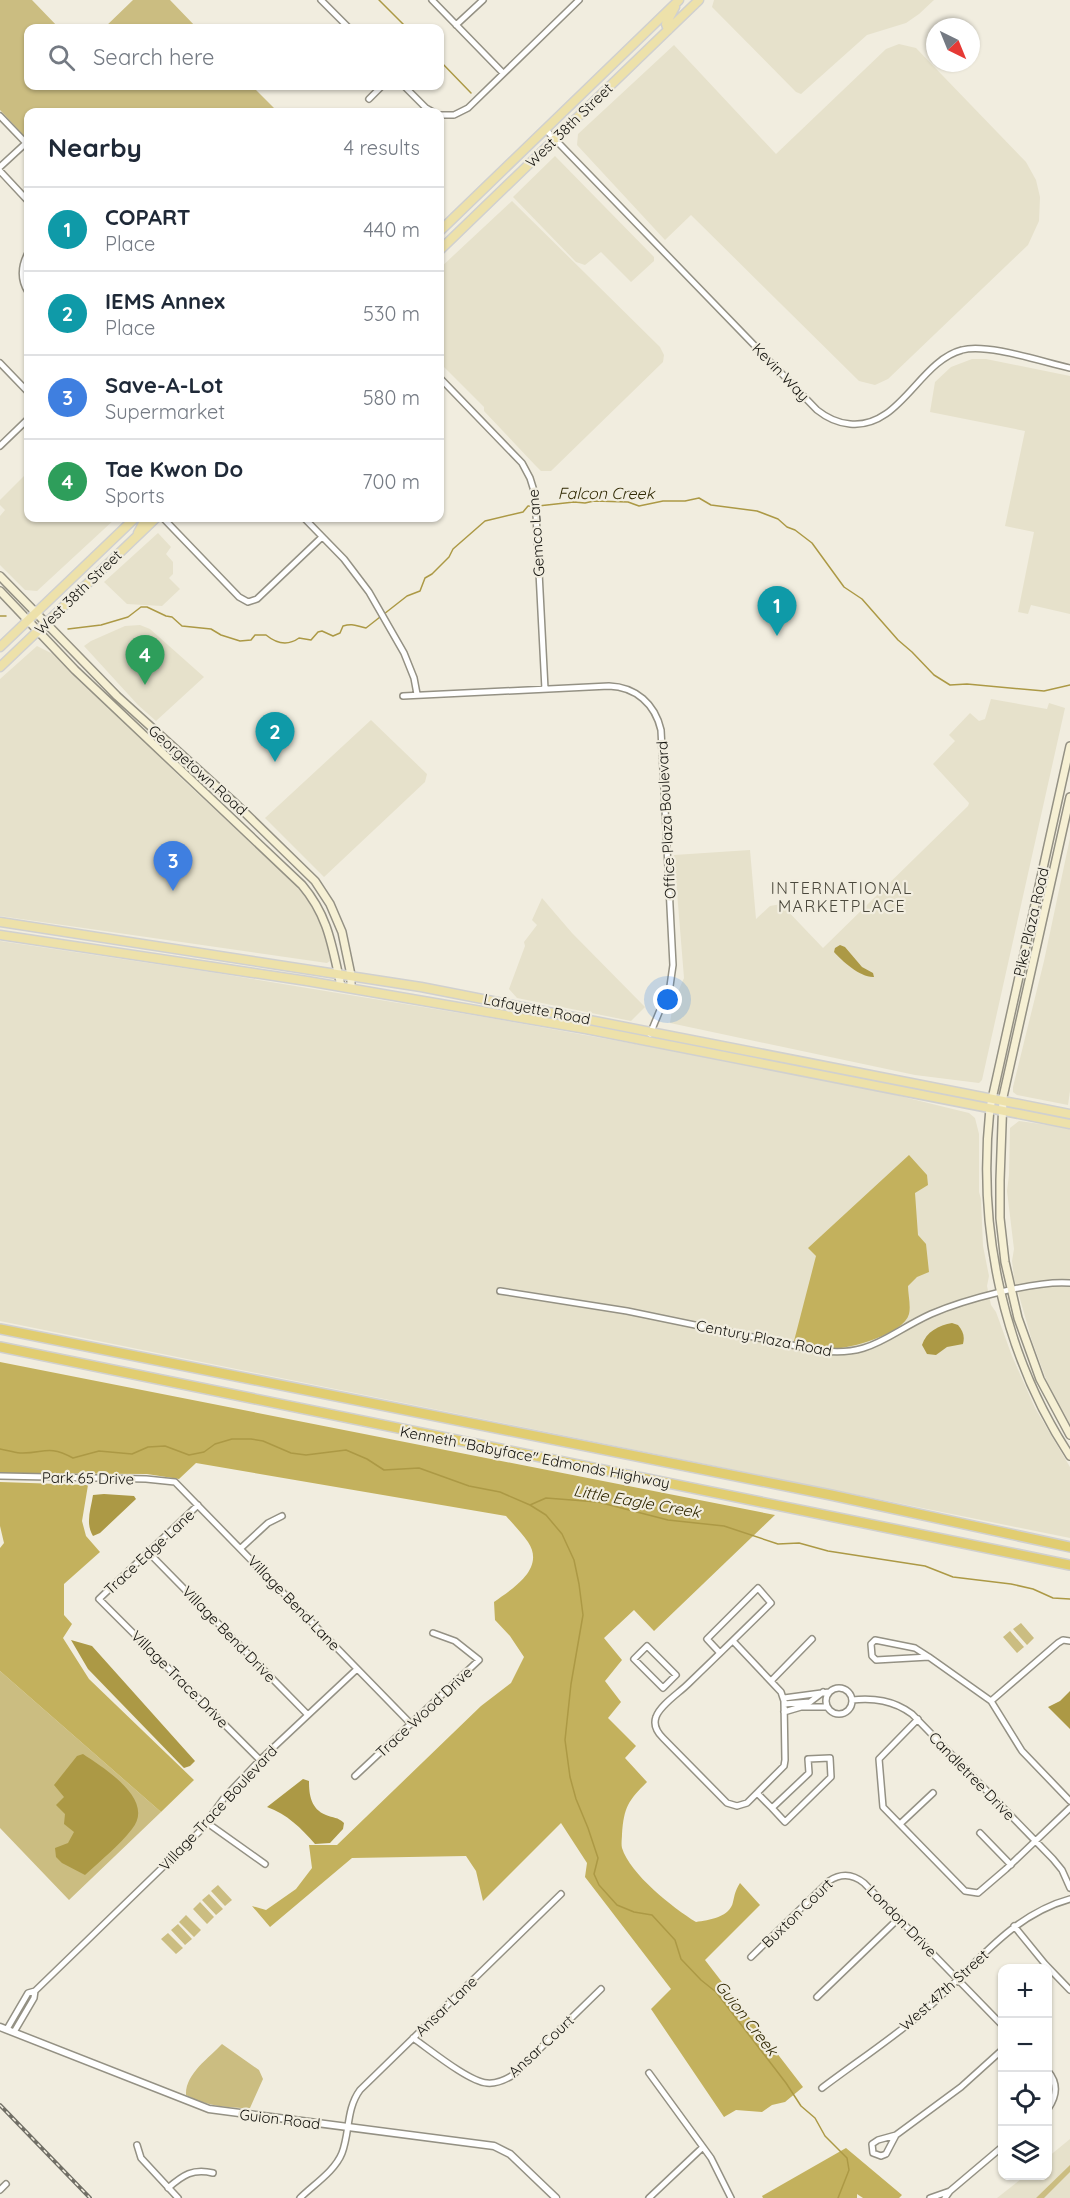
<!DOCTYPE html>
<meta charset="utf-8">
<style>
body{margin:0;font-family:Quicksand,sans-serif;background:#f6f6f7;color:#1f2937}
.controls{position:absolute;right:18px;bottom:18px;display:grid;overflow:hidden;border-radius:12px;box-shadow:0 2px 4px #0004}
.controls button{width:54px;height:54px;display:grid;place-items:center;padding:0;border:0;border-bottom:2px solid #e0e1e3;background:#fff;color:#1f2937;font:30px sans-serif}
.compass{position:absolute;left:926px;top:18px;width:54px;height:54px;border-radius:50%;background:#fff;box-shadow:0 2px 4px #0004;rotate:137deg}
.you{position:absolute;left:668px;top:1000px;width:21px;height:21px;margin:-15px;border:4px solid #fff;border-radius:50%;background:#1a73e8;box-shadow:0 0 0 9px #1a73e833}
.badge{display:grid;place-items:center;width:39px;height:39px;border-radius:50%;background:#712ea2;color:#fff;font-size:20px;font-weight:700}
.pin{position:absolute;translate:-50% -50px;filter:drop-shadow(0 2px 3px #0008)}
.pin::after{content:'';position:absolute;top:32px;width:21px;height:18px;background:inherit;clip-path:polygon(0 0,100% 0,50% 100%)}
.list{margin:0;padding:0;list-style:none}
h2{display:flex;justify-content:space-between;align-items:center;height:78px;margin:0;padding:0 24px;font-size:26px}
h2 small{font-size:20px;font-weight:400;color:#747a83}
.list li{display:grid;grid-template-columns:39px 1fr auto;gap:18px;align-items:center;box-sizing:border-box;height:84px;padding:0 24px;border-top:2px solid #e0e1e3}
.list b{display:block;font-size:22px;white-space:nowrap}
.list p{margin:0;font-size:20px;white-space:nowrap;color:#747a83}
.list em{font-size:20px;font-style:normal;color:#747a83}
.icon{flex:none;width:33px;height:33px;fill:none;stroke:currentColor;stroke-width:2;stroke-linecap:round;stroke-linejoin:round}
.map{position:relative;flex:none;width:1070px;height:2198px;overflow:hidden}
.search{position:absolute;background:#fff;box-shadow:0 2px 4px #0004;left:24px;top:24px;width:420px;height:66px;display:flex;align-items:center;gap:15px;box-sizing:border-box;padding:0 21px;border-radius:12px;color:#747a83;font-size:22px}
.panel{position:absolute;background:#fff;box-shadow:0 2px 4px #0004;left:24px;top:108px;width:420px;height:414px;border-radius:12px}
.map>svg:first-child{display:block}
</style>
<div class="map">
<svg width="1070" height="2198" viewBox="0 0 1070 2198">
<rect width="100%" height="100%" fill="#f1eddf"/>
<path fill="#e6e1cb" d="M714 0H934L919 14 906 23 867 35 801 94 796 92 712 7Z
M899 44 916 48 1026 162 1036 180 1040 197 1039 221 1028 245 888 379 875 385 859 381 691 215 665 240 577 145 578 134 674 45 776 154 886 49Z
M555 156 654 257V261L631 282 601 252 585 265 576 262 513 197Z
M512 201 660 347 664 355 663 362 551 471H541L535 465 484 411V407L440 363V268Z
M972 359H986L1070 376V614L1031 605 1028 614 1018 612 1034 532 1005 526 1025 431 930 412 935 382 951 367Z
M28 472V518H116L37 591 25 590 0 565V516L5 510 0 505V500Z
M158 533 171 547 166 554 173 562V574L169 578 180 589 162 606 127 604 104 582Z
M140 625 150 629 204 677 156 721 138 705 84 646 91 641 125 626Z
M37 646 53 654 79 681 129 726 184 781 295 884 308 901 324 929 330 946 331 957 330 961 327 963 0 916V679Z
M991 699 1047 709 1049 703 1065 708 982 1080 979 1083 915 1075 670 1023 673 1003 684 978 674 855 750 850 756 919 770 906 781 904 823 948 968 806 969 803 933 764 955 741 949 735 970 713 979 721 985 719Z
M371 720 427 774 425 782 324 877 265 818Z
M1070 838V1091L1068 1105 1017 1095 1013 1092V1087L1044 961Z
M542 898 572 933 645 1007 631 1021 517 998 509 989 525 946 524 942 537 925 532 920Z
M0 941 216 973 496 1019 697 1055 867 1088 969 1113 975 1118 979 1134V1192L981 1199 983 1246 989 1276 987 1286 991 1305 996 1312 1012 1356 1035 1408 1070 1467V1538L0 1321Z
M1019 1121 1070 1128V1425L1049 1387 1032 1341 1014 1278 1012 1261 1014 1249 1007 1191 1009 1175 1010 1128Z
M1070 2139V2198H997L1025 2176H1048V2157Z"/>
<path fill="#cbbd81" d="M0 0H32L59 28H28V86H252L278 112H28V140L0 110Z
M133 0H170L197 28H104Z
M1021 1623 1034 1638 1027 1645 1013 1629Z
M1010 1631 1024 1647 1017 1653 1003 1637Z
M0 1671 161 1812 69 1900 0 1828Z
M218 1885 232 1900 225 1906 211 1891Z
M209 1894 223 1909 216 1915 202 1900Z
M200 1902 214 1917 207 1924 193 1909Z
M186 1915 201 1930 194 1937 179 1922Z
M178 1924 192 1939 185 1945 171 1930Z
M168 1933 183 1948 176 1954 161 1939Z
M222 2044 259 2070 263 2079 250 2108C228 2108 206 2106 186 2095 185 2074 209 2058 222 2044Z
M1070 2165V2172L1044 2198H1036Z"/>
<path fill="#c3b15d" d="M909 1155 927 1175 928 1185 915 1193 918 1235 926 1244 929 1272 917 1277 908 1286C908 1294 911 1306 909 1314 904 1334 849 1349 831 1349 819 1348 806 1344 794 1341L816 1256 808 1248Z
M0 1362 775 1515 654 1631 634 1610 604 1638 622 1660 605 1681 621 1702 608 1718 636 1746 625 1758 647 1782C628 1801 624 1807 622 1834 622 1838 621 1844 622 1848 630 1874 673 1908 696 1922 709 1920 730 1917 733 1902 735 1894 735 1891 740 1883L760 1905 705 1960 803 2087 785 2102 772 2105 762 2112 736 2110 724 2117 651 2009 671 1989 585 1877 587 1863 561 1823 483 1901 476 1871 466 1856 352 1858 270 1927 252 1906 266 1910 296 1889 312 1868 309 1845H337L481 1706 511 1683 524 1657 510 1636 495 1620 494 1602C512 1589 546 1569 528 1542 522 1533 513 1524 506 1516L196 1463 179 1479 147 1474 0 1473Z
M0 1482 88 1485 82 1521 86 1536 100 1552 64 1584V1615L72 1624 63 1638 89 1679 194 1780 161 1812 0 1671V1548L4 1543 0 1526Z
M846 2148 902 2195 899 2198H863L857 2194V2198H763L762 2196Z"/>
<path fill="#ac9945" d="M840 945 845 947 862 967 873 973 874 977C861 978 842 961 834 952L835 948Z
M952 1323 958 1325C963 1331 965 1336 963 1344L947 1347 936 1355 927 1354 922 1345C926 1332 939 1325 952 1323Z
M104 1494 134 1496 136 1499 100 1533 93 1536C85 1523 91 1509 93 1495Z
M71 1640 92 1646 195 1761 190 1766 184 1768 181 1765 88 1669Z
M1070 1691V1729L1048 1707 1060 1701Z
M83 1754C104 1768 156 1800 132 1829 119 1846 101 1860 85 1875L62 1863 56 1857 55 1848 68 1843 74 1832 64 1824 65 1814 56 1805 64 1797 54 1785 77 1756Z
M303 1779 309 1781C309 1795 311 1809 326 1815 333 1818 338 1817 344 1823L343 1829 330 1843 315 1844C301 1828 287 1814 267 1807Z"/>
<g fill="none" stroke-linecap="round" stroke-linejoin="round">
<path stroke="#ac9945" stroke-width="1.5" d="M379 0 407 28
M440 61 471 93
M538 506 574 502 585 503 594 501 628 502 639 506 663 501H685L699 498 711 505 757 511 778 519 787 527 795 530 812 543 844 587 862 599 898 640 912 652 934 675 950 685 967 684 1044 691 1070 685
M384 614 407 596 420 591 425 578 432 574 449 557 453 549 485 521 523 512 528 506H533
M0 616H6
M68 629 101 625 128 617 141 607H147L166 616 172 617 182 626 211 629 221 635 240 641 251 640 255 635H266C277 644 288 646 299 638L311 640 318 632 322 631 333 636 340 633 343 626C353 623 356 626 366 628L380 617
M0 1449C6 1450 13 1452 20 1453 44 1454 47 1444 73 1458L99 1451 132 1454 148 1447 165 1446 189 1455 204 1452 215 1444 232 1439H251L263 1441 291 1453 306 1455 346 1450 367 1459 384 1470 419 1468 469 1486 500 1492 530 1505 546 1498 598 1502 668 1520 724 1526 778 1544 799 1543 828 1551 925 1566 953 1577 1011 1584 1033 1589 1053 1598 1070 1599
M530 1505 546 1515 562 1534 574 1560 579 1584 583 1615 571 1684 565 1740 570 1777 576 1799 588 1828 598 1858 594 1874 599 1885 617 1905 634 1912 652 1915 675 1940 681 1959 701 1980 716 1992 786 2083 801 2106 815 2118 825 2136 847 2158 849 2170 838 2198"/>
<defs>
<path id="minor" d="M321 0 349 28
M432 0 503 73
M456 25 483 0
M404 86 426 108 433 112
M369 99 382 86
M440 115H454L468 108 579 0
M0 116 26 143 0 167
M545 129 817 410C827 418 837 423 850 424 900 429 919 361 962 350 987 343 1043 362 1070 368
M0 171 28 201
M28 253C21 266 20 279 28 292
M0 363 28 392
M440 378 522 463 530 478 535 494 545 689
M0 446 28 419
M163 518 239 597 248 602 257 599 322 537
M304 518 344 559 369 592 404 653 414 678 417 694
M403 696 609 686C636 687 655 704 661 730L673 965 670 986 650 1034
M500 1291 627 1311 816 1350C870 1359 887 1334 931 1314 963 1300 1036 1280 1070 1283
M0 1476 146 1479 175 1482 411 1724
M198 1505 99 1599 260 1760
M241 1548 268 1523 282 1516
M149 1553 308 1715
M875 1640 915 1648 929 1657 876 1660 872 1656 871 1644Z
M647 1646 676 1675 663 1688 634 1659Z
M720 1653 707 1639 758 1588 771 1603C744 1630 716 1657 688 1684 679 1693 660 1705 656 1717 653 1725 658 1733 663 1738L727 1803 737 1806 747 1803 784 1766 785 1760 784 1701 781 1692 733 1641
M929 1657 991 1701 1022 1751 1070 1801
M771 1681 812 1639
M826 1701a13 13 0 1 1 26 0a13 13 0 1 1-26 0Z
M784 1698 829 1692
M852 1700C874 1698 893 1700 912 1714L1053 1859 1062 1870 1070 1888
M991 1701 1058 1643 1063 1640 1070 1641
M784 1704 810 1702 823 1692
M784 1712 801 1707H826
M918 1719 879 1759 883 1807 965 1891 978 1893 1006 1869 1070 1808
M830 1758 831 1777 785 1822 772 1808 809 1773 808 1759Z
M355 1776 479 1660 455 1641 433 1633
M757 1793 772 1808
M206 1822 265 1864
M900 1824 933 1793
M980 1833 1011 1865
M1014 1926 1045 1964 1070 1990
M751 1957 829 1881C841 1873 853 1874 864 1883L1002 2025
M817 1997 899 1918
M7 2029 28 1993 35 1991
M14 2032 34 1998 35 1991 200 1831 224 1798 260 1760 357 1669
M413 2038C429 2049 469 2082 487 2083 497 2084 505 2080 513 2075L601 1989
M1048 2071C1058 2083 1057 2096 1048 2109
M649 2073 711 2158 731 2198
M822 2088C855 2063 890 2040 922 2013 970 1973 1007 1916 1070 1899
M896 2135 878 2140 872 2144 873 2153 881 2156 886 2154 896 2135 961 2087 1002 2050
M137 2145 141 2158 178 2198
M168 2188C183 2175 193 2168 213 2173
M0 2190 6 2184
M950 2191 1002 2147
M300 2198C313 2185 335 2171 342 2153 350 2132 346 2109 360 2090L561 1894
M649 2198 703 2147
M930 2198 950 2191 945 2198"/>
<path id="tertiary" d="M0 2027 209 2109 494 2146 510 2154 556 2198"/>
<path id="secondary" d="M0 576 117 696 236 804 315 881 330 904 342 932 351 975V988
M0 591 75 670 302 885C329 917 332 947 341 986
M1070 746 990 1108C977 1229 1003 1354 1070 1456
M1070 797 1003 1097 1000 1180V1218L1005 1262 1018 1318 1040 1379 1070 1435"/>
<path id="primary" d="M668 30 666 24 675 7
M440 231 679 0
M440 250 699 0
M138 533 146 518
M0 647 135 518
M0 667 156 518
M0 922 421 987 1070 1114
M0 935 307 981 586 1029 1070 1124"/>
<path id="motorway" d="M0 1329 831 1495 1070 1547
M0 1347 1070 1565"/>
</defs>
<use href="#minor" stroke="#949184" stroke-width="8"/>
<use href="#tertiary" stroke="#949184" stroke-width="9"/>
<use href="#secondary" stroke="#949184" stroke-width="10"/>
<use href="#primary" stroke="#d0d0cf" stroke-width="11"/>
<use href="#motorway" stroke="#d0d0cf" stroke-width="12"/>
<use href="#minor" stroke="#fff" stroke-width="5"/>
<use href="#tertiary" stroke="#fff" stroke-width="6"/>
<use href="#secondary" stroke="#f6f0d4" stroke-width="7"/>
<use href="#primary" stroke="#ede1aa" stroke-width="8"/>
<use href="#motorway" stroke="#e1cd71" stroke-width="9"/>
<defs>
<path id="rail" d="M0 2105 90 2198"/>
</defs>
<use href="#rail" stroke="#716f66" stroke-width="4"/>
<use href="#rail" stroke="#f1eddf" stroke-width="1.5" stroke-dasharray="4.5" stroke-linecap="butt"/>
</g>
<g text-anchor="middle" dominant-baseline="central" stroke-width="4.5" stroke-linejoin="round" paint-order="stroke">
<g font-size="15" fill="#14130e" stroke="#f1eddf">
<text transform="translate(569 125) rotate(-44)">West 38th Street</text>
<text transform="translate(781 372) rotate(46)">Kevin Way</text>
<text transform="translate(536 533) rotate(-94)">Gemco Lane</text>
<text transform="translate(78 592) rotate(-44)">West 38th Street</text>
<text transform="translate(198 770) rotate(42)">Georgetown Road</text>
<text transform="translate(666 820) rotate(-93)">Office Plaza Boulevard</text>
<text transform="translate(1031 922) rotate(-77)">Pike Plaza Road</text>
<text transform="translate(537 1009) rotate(11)">Lafayette Road</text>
<text transform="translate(764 1338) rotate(11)">Century Plaza Road</text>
<text transform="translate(535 1457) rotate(11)">Kenneth "Babyface" Edmonds Highway</text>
<text transform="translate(88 1478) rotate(1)">Park 65 Drive</text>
<text transform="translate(149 1552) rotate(-43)">Trace Edge Lane</text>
<text transform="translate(294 1603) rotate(46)">Village Bend Lane</text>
<text transform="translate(229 1634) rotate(46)">Village Bend Drive</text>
<text transform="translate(180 1679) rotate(45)">Village Trace Drive</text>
<text transform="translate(424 1712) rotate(-43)">Trace Wood Drive</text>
<text transform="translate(972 1776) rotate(46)">Candletree Drive</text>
<text transform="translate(218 1808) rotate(-47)">Village Trace Boulevard</text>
<text transform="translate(797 1913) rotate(-44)">Buxton Court</text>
<text transform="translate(902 1921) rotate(46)">London Drive</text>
<text transform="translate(944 1990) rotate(-42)">West 47th Street</text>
<text transform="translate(446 2006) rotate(-44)">Ansar Lane</text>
<text transform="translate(541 2046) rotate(-43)">Ansar Court</text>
<text transform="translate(280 2119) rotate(7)">Guion Road</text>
</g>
<g font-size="16" font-style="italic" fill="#312903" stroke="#f1eddf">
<text x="606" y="493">Falcon Creek</text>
<text transform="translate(637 1501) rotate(10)">Little Eagle Creek</text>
<text transform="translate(747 2018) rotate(52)">Guion Creek</text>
</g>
<g font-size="16" letter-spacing="1.5" fill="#4b483c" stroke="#f1eddf">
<text x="842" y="888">INTERNATIONAL<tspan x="842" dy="18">MARKETPLACE</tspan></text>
</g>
</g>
</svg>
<div class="controls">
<button>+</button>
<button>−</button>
<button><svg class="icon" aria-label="locate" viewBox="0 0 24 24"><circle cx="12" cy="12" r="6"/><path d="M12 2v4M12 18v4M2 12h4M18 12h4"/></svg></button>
<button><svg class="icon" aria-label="layers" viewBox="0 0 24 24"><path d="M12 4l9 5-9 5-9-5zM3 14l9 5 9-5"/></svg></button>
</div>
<svg class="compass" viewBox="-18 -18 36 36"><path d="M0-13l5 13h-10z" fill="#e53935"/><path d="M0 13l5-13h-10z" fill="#747a83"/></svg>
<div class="you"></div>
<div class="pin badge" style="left:777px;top:636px;background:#0f9aa8">1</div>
<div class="pin badge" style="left:275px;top:762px;background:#0f9aa8">2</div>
<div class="pin badge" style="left:173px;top:891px;background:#3f7fe0">3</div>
<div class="pin badge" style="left:145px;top:685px;background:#2e9e5b">4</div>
<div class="search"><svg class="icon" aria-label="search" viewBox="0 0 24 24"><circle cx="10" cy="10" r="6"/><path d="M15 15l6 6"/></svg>Search here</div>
<section class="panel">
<h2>Nearby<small>4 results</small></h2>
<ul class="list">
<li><span class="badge" style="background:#0f9aa8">1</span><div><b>COPART</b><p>Place</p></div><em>440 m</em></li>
<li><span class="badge" style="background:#0f9aa8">2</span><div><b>IEMS Annex</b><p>Place</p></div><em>530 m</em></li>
<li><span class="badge" style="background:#3f7fe0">3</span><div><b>Save-A-Lot</b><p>Supermarket</p></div><em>580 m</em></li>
<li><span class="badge" style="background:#2e9e5b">4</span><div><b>Tae Kwon Do</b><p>Sports</p></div><em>700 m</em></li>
</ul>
</section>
</div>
